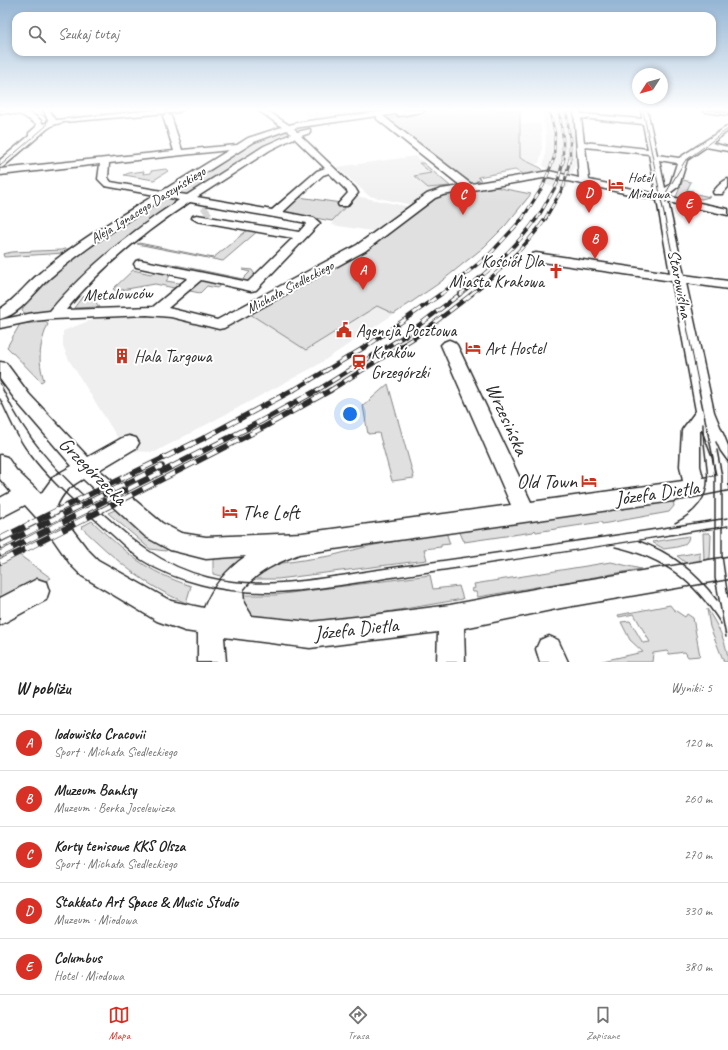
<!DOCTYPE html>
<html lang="pl">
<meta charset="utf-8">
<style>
body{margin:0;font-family:Caveat,sans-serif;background:#f6f6f6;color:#222}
.compass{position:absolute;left:632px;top:68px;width:36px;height:36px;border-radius:50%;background:#fff;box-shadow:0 2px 6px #0003;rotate:234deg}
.you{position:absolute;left:350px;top:414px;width:14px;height:14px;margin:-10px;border:3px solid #fff;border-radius:50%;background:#1a73e8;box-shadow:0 0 0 6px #1a73e833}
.badge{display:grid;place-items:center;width:26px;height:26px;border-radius:50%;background:#d93025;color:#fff;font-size:13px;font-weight:700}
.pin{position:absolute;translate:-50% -33px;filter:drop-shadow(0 1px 2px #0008)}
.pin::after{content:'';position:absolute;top:21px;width:14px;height:12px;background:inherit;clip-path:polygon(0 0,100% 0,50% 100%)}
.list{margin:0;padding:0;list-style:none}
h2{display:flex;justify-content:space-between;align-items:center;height:52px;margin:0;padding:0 16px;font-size:17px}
h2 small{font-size:13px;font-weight:400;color:#767676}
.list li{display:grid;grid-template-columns:26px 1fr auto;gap:12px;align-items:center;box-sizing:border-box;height:56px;padding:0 16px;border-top:1px solid #e0e0e0}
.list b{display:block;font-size:15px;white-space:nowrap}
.list p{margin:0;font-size:13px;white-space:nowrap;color:#767676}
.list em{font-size:13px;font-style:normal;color:#767676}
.icon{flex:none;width:22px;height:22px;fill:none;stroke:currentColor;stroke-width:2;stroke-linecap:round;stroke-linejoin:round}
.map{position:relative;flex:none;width:728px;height:662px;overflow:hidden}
.search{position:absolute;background:#fff;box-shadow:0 2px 6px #0003;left:12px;right:12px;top:12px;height:44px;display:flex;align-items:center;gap:10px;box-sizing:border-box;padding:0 14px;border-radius:12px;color:#767676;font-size:15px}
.sheet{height:332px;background:#fff}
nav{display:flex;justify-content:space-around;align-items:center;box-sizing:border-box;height:56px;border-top:1px solid #e0e0e0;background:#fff;font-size:11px;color:#767676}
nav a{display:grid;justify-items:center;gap:2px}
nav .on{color:#d93025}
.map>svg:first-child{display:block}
</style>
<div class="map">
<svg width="728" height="662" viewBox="0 0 728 662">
<rect width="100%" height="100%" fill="#fff"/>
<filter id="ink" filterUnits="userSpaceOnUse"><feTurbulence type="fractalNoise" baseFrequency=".025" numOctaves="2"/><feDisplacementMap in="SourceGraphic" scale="8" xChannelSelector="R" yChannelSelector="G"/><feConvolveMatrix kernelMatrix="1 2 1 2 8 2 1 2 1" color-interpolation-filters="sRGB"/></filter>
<g filter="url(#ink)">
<path fill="#efefef" d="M94 110H139L140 111 97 115V113Z
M296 110H401L317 120Z
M541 110H569L570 116 573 119 576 152 575 165 572 174 547 170 543 165 545 158 546 134Z
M520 123 541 124 542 151 539 163 533 165 520 158Z
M416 156 454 187 427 193 412 205 369 196 337 167Z
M544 176 570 180 567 188 540 184Z
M356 196 410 207 378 232 332 225 334 222 332 221Z
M377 306 394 314 316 366 155 452 126 451 69 360 63 346V331L104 315 155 314 211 325 227 326 250 314 306 350Z"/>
<path fill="#e0e0e0" stroke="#868686" d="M432 110H520V158L541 168 544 171 526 176 515 170 478 177 481 180 476 181 480 184H469L387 119Z
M287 129 292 135 189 196 170 193 252 142Z
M423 163 450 186 428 188 414 176 431 173 419 163Z
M166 169 168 171 154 180 124 175 129 173 144 171 143 174 151 173V171Z
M683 180 691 182 687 190 693 191 692 193 710 197 701 199 686 196 684 199 676 197Z
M495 187 531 194 505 226 484 247 438 284 394 314 377 306 306 350 250 314 362 252 434 198 443 195Z
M164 196 182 199 53 309C45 312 29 318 22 311 27 281 136 215 164 196Z
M299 197 348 204 332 221 281 212Z
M250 228 259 230 223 261 137 244 139 243 213 258Z
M65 249H70L64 253 4 257 3 254 12 252 62 250Z
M166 263 243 279 250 272 242 270 243 269 252 270 257 278 249 282 161 266Z
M157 269 172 272 168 276H170L166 281 185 284 179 289 155 284 116 291 113 289 133 270 151 274Z
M199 279 223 283 217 288 207 286 200 293 185 290Z
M89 295 100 307 74 308 82 297Z
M45 322 48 324C40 343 37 360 44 380L41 382 7 347 20 324Z
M388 384 414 478 392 481 379 433 368 434 363 406Z
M673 499 674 506 669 512 602 524 601 522 536 532 535 530 533 532 464 542 459 530Z
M117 509 167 548 166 551 150 549 108 513Z
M92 521C126 553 145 571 191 586L186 603C142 584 116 560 81 527Z
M446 532 450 544 441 545V547L424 549 427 560 278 579H252L254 576 276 564 330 556 369 546Z
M703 533H709L711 535 710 558 704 560Z
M689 536C688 548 674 547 664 549L652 542Z
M0 541 51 578 0 606Z
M700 552V561L686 563 677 556Z
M253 553 224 577 213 574V558Z
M611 562 641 569 478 597 476 592H473L472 589 475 588 474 584Z
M430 575 433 589 459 586 463 599 340 620 316 623 251 617 244 604 243 595H275Z
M670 605 673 609 685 617 687 614 693 618 700 656 688 657 685 652 669 654 667 651 653 653 652 662H598L643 652 630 640 621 622 630 621 643 643 650 642 634 614 619 617 618 615Z
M707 609C717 624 728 644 728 662H724L710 627Z"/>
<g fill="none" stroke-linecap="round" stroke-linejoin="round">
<path stroke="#d5d5d5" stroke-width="10" stroke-dasharray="10 5" stroke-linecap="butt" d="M204 213 209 209"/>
<defs>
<path id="minor" d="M0 110C14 110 36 110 43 124L49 121 43 110H49L56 120 156 110H182L179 112 64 122 53 125 47 129 3 167 0 168V160L29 136V133L36 127V124L22 115 0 112Z
M258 110H266L289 125 301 122 394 110H425L422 112 399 116 396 114 383 116 471 184 549 171 579 178 574 110H580L581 114 642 119 641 110H647L657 155 679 158 728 126V131L712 143 728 147V151L706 147 687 160 679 186 666 196 728 209V215L668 202 684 275 728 281V289L686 283 714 412 728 446V490L673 501 299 554C279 562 256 572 243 590L244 603 252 616 310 622 373 615 450 605 561 584 728 557V579L561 608 464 628 465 662H437L438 632 310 648 224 637 226 662H198V633L185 631 157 621 82 576 71 565 44 526 25 505 0 518V498L11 492 0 479V455L7 457 16 470 41 494 54 476 72 466 17 402 0 379V362L6 363 29 394 88 457 122 438 129 436 136 438 139 443 136 448 99 470 162 523 181 533 206 537 302 533 511 505 441 345 444 342 449 340 454 342 457 345 531 502 683 481 680 466 682 430 696 411 672 281 536 261 532 260 530 257 532 254 536 253 670 273 657 200 549 177 443 195 435 198 365 251 224 328 219 329 171 317 147 315 54 319 33 321 0 328V320L33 313 50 311C87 267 131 232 179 200L166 197C126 222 86 247 51 277 34 291 22 314 0 319V309C16 299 26 284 41 272 75 242 116 219 155 195L105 186 98 179 100 164 0 175V169L174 151 163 116 167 114 171 116 182 150 237 145 248 138 282 127ZM377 116V119L461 186 441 189 427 194 357 245 217 320 168 308 201 280 251 291 256 290 320 223 314 218 283 212 323 175 329 173 347 191 348 193 338 204 339 206H347L358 193 355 188 301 136 310 133V129L297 132 294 128ZM581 118 643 124 648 149 584 142ZM287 130 291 134 264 146 187 195 173 193 254 142ZM294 138 325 168 317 171 272 210 197 197 270 150ZM585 147 649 154 656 194 589 180ZM229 150 162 191 111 182 108 178 109 163ZM659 160 677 163 670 185 665 188ZM190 202 307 223 299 232 197 215 193 216 192 218 197 221 293 238 248 282 140 260 136 261 134 264 136 267 188 278 153 307 66 310C101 267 144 232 190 202ZM702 429 713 458 717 476 703 478 700 466V431ZM83 479 146 537 170 550 206 559 246 556C226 570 213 586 204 608L171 601 98 560 87 549 56 508C62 493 69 487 83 479Z
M703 110 728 111V115L706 112Z
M728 179V187L722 194H714L713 192C717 187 722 181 728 179Z
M37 579 46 582 49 591 46 600 0 625V598Z
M549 636 558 640 568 662H540L536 649 540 640Z"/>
<path id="major" d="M0 110H19L14 113H0Z"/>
</defs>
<use href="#minor" stroke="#2b2b2b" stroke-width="3"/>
<use href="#major" stroke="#2b2b2b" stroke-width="3"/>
<use href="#minor" fill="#fff" fill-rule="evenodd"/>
<use href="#major" fill="#fff" fill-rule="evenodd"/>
<path stroke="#2b2b2b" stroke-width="1" d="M643 110 700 391
M709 110 728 113
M0 166 46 126 47 119 35 110
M666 203 667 191 685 161 728 129
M0 383 4 391"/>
<path stroke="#2b2b2b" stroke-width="1.5" d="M3 390C27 440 55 470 96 507 131 539 160 565 208 577 269 592 334 575 394 567 506 552 617 535 728 518
M699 390 713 458 715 477V578L726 637
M0 399C9 417 16 437 29 453 50 482 78 504 104 528 116 538 128 551 141 560 159 572 181 580 201 585 267 603 338 585 404 576 512 561 620 543 728 526
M716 442 720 451 728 462
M717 450 722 476V555L728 597
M675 523C725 497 702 467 703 424
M639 541C672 552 696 572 717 600
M615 547C664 558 695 582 721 624"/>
<defs>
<path id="rail-far5" d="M549 110 555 133 554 159
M559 110 563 138V159
M566 110 570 139V159"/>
<path id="rail-far4" d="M522 219 543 186 554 158
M537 219 557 184 564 158
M545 219 564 186 570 158"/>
<path id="rail-far3" d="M440 295 490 254 523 218
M459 295C487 272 516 248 537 218
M470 295C498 273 525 248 546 218"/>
<path id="rail-far2" d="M292 391 370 344 441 294
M316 391 406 335 460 294
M329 391 417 336 472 294"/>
<path id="rail-far1" d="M56 511 202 439 293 390
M70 511 162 466
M85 511 250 427 318 390
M100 511 264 427 331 390"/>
<path id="rail" d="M0 539 58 510
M0 546 72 510
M0 554 87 510
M0 562 102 510"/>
</defs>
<use href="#rail-far5" stroke="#2b2b2b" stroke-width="2.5"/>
<use href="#rail-far4" stroke="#2b2b2b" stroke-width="3"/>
<use href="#rail-far3" stroke="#2b2b2b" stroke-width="3.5"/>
<use href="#rail-far2" stroke="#2b2b2b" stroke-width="4.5"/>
<use href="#rail-far1" stroke="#2b2b2b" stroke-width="5.5"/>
<use href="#rail" stroke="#2b2b2b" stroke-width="6"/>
<use href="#rail-far5" stroke="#fff" stroke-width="1.5" stroke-dasharray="4.5" stroke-linecap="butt"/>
<use href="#rail-far4" stroke="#fff" stroke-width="2" stroke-dasharray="6" stroke-linecap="butt"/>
<use href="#rail-far3" stroke="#fff" stroke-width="2.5" stroke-dasharray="8" stroke-linecap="butt"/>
<use href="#rail-far2" stroke="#fff" stroke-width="3" stroke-dasharray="9" stroke-linecap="butt"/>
<use href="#rail-far1" stroke="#fff" stroke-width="4" stroke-dasharray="12" stroke-linecap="butt"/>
<use href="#rail" stroke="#fff" stroke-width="5" stroke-dasharray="14" stroke-linecap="butt"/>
</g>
</g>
<linearGradient id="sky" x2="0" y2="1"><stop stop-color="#94b5d4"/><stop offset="0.54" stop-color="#fff"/><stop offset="1" stop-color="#fff" stop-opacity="0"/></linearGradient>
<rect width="728" height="203" fill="url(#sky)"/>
<defs>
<symbol id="hotel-bare" viewBox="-9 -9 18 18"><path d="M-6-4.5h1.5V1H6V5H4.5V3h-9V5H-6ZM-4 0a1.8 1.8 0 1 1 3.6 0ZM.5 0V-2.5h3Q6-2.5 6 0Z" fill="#c8321e" stroke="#fff" stroke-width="2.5" paint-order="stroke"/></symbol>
<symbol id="church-bare" viewBox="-9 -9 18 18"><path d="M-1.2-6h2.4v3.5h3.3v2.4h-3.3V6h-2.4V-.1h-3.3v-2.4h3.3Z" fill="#c8321e" stroke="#fff" stroke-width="2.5" paint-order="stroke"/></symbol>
<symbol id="civic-bare" viewBox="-9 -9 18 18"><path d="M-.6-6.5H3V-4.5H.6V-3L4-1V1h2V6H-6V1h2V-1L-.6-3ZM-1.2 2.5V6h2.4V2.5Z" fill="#c8321e" stroke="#fff" stroke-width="2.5" paint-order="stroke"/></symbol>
<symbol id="building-bare" viewBox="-9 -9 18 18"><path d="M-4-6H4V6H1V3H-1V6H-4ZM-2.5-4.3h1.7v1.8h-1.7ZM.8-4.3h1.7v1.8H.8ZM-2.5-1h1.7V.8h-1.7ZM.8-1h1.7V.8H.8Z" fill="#c8321e" stroke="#fff" stroke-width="2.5" paint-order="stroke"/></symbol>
<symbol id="station-bare" viewBox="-9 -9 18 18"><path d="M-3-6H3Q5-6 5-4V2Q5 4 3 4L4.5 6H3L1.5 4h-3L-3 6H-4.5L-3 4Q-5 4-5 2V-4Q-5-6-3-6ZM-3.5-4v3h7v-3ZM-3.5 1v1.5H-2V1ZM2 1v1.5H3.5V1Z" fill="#c8321e" stroke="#fff" stroke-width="2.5" paint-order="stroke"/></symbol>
</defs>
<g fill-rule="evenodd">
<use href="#hotel-bare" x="605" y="174" width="22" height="22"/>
<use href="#church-bare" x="545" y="260" width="22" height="22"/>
<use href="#civic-bare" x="333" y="319" width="22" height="22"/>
<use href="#hotel-bare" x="462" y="337" width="22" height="22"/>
<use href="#building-bare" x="111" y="345" width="22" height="22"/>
<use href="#station-bare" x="348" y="351" width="22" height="22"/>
<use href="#hotel-bare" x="578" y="470" width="22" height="22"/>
<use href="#hotel-bare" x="219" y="501" width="22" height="22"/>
</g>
<g text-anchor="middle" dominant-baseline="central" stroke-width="4" stroke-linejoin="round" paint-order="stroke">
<g font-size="14" fill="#2b2b2b" stroke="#fff" text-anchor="start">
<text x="628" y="177">Hotel<tspan x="628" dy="16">Miodowa</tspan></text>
</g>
<g font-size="14" fill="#2b2b2b" stroke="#fff">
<text transform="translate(148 205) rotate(-32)">Aleja Ignacego Daszyńskiego</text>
<text transform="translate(290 287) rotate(-28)">Michała Siedleckiego</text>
</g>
<g font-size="17" fill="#2b2b2b" stroke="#fff" text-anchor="start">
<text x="544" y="261" text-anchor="end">Kościół Dla<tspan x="544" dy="20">Miasta Krakowa</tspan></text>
<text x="356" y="330">Agencja Pocztowa</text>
<text x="485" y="348">Art Hostel</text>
<text x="371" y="352">Kraków<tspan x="371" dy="20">Grzegórzki</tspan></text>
<text x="134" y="356">Hala Targowa</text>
</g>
<g font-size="17" fill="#2b2b2b" stroke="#fff">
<text transform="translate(680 284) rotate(79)">Starowiślna</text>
<text transform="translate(118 294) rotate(-2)">Metalowców</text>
</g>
<g font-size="20" fill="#2b2b2b" stroke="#fff">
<text transform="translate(507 419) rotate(66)">Wrzesińska</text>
<text transform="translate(93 471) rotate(45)">Grzegórzecka</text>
<text transform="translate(657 493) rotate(-8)">Józefa Dietla</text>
<text transform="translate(356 629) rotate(-6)">Józefa Dietla</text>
</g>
<g font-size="20" fill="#2b2b2b" stroke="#fff" text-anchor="end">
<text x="577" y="481">Old Town</text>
<text x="242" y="512" text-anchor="start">The Loft</text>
</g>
</g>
</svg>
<svg class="compass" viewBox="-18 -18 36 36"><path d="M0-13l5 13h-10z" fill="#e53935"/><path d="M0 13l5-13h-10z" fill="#767676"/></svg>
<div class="you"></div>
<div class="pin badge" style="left:363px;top:290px">A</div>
<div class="pin badge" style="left:595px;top:259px">B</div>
<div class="pin badge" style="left:463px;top:215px">C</div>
<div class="pin badge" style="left:589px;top:213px">D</div>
<div class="pin badge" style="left:689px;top:224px">E</div>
<div class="search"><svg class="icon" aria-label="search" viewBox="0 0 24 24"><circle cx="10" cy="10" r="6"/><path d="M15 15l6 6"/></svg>Szukaj tutaj</div>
</div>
<section class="sheet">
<h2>W pobliżu<small>Wyniki: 5</small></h2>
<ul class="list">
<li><span class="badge">A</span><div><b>lodowisko Cracovii</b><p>Sport · Michała Siedleckiego</p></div><em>120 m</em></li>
<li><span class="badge">B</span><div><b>Muzeum Banksy</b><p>Muzeum · Berka Joselewicza</p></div><em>260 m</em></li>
<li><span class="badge">C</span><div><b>Korty tenisowe KKS Olsza</b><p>Sport · Michała Siedleckiego</p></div><em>270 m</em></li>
<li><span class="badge">D</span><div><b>Stakkato Art Space &amp; Music Studio</b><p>Muzeum · Miodowa</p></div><em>330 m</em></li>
<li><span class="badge">E</span><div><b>Columbus</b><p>Hotel · Miodowa</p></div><em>380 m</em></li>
</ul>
</section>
<nav>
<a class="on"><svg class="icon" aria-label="map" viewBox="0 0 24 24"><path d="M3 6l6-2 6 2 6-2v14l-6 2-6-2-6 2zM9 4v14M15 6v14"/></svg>Mapa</a>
<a><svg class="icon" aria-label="directions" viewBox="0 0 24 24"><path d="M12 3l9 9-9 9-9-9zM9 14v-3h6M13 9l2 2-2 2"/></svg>Trasa</a>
<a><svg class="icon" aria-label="saved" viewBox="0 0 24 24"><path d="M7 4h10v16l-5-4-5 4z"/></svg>Zapisane</a>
</nav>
